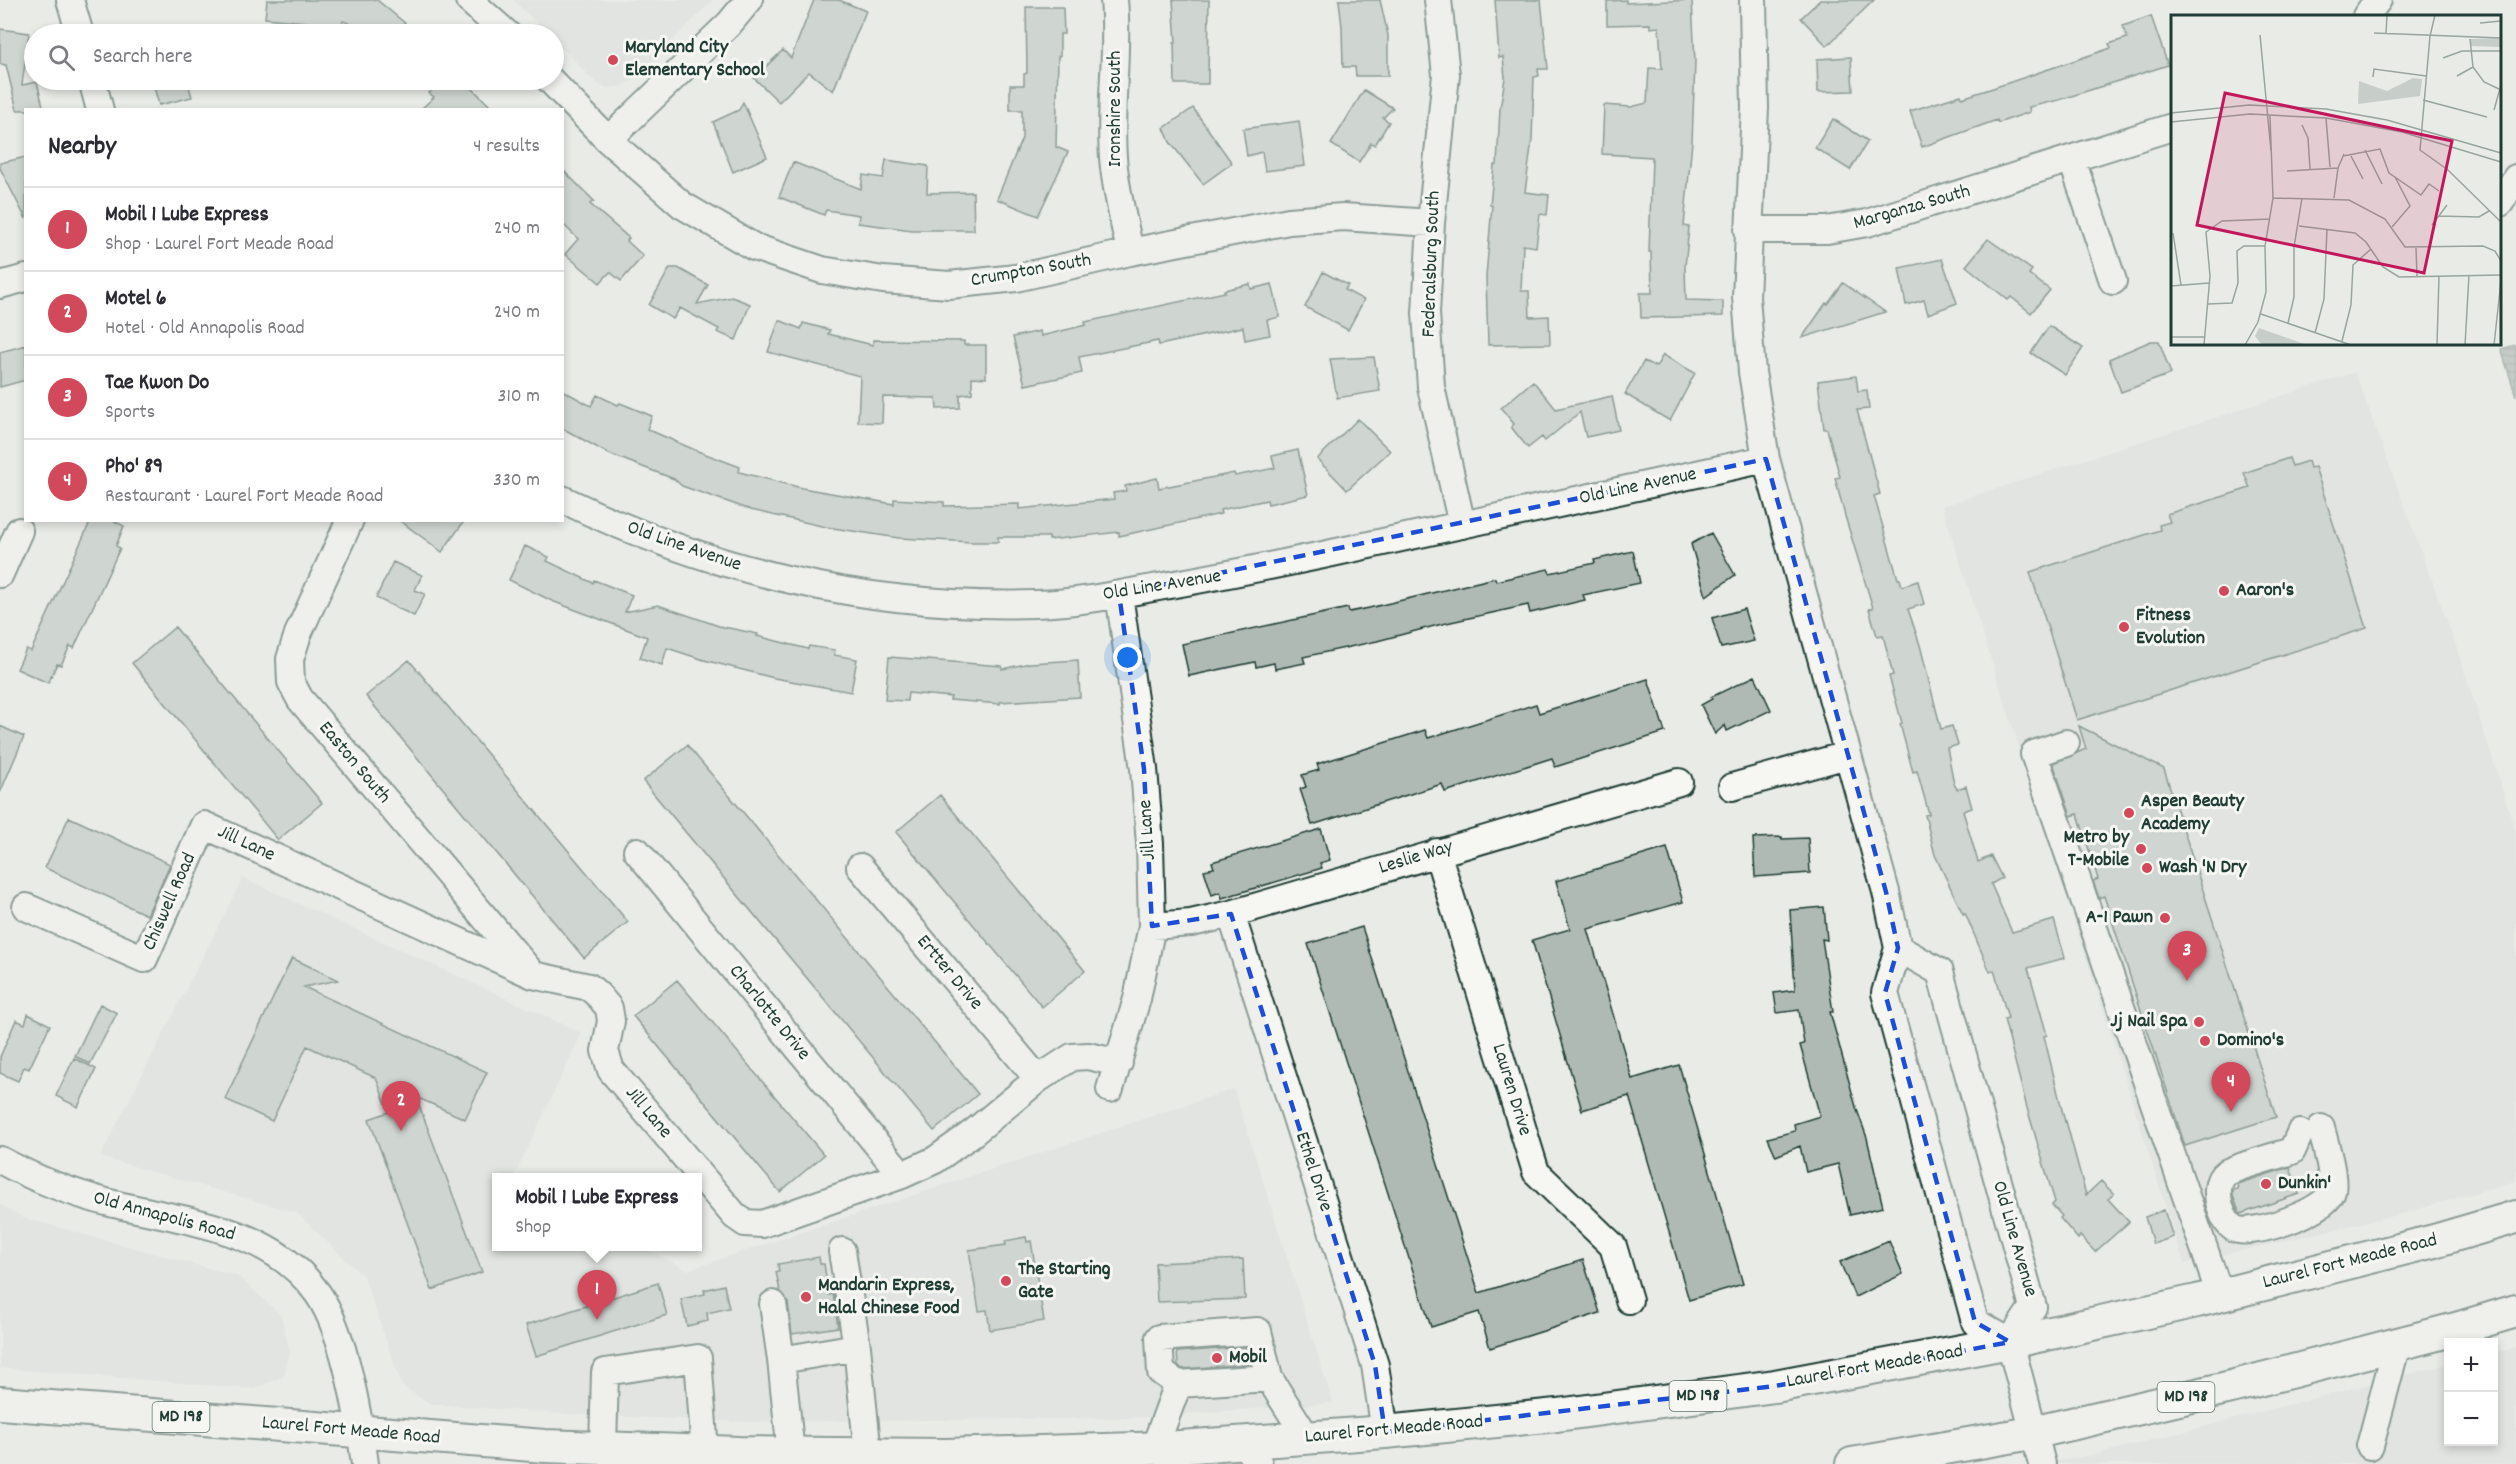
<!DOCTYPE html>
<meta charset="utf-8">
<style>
body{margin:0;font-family:Dekko,sans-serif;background:#f7f7f7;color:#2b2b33}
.controls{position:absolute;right:18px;bottom:18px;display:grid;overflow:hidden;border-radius:0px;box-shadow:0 3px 9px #0003}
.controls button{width:54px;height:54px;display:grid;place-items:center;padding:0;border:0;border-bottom:2px solid #e1e1e2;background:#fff;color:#2b2b33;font:30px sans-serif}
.you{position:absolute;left:1128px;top:658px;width:21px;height:21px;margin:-15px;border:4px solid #fff;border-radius:50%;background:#1a73e8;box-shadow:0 0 0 9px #1a73e833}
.badge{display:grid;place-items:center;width:39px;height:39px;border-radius:50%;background:#d1495b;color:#fff;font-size:20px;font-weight:700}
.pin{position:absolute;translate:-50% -50px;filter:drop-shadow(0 2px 3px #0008)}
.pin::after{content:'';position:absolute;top:32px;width:21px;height:18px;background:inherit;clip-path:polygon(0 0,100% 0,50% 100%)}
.popup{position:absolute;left:492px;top:1173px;width:210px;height:78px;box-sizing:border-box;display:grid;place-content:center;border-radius:0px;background:#fff;filter:drop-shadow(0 2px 4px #0005);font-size:20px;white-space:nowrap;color:#7c7c81}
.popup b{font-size:22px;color:#2b2b33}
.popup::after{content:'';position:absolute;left:50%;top:100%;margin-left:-12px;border:12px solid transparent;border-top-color:#fff}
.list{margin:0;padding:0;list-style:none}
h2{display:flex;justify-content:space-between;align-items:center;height:78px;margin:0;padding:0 24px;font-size:26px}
h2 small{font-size:20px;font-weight:400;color:#7c7c81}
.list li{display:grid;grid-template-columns:39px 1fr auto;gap:18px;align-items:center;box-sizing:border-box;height:84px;padding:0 24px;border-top:2px solid #e1e1e2}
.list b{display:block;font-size:22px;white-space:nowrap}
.list p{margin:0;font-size:20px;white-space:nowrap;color:#7c7c81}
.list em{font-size:20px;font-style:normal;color:#7c7c81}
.icon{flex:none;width:33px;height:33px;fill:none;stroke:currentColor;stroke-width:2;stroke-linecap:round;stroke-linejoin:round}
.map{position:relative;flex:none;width:2516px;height:1464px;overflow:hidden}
.search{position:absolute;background:#fff;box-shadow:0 3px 9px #0003;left:24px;top:24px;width:540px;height:66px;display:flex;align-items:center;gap:15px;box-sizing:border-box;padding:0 21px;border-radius:33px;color:#7c7c81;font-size:22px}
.panel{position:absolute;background:#fff;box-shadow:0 3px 9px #0003;left:24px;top:108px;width:540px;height:414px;border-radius:0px}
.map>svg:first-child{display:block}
</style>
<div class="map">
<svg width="2516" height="1464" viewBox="0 0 2516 1464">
<defs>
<pattern id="water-rules" width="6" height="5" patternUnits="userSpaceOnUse" patternTransform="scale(1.5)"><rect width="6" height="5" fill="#99a6a0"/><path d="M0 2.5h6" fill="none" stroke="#7c8883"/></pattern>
</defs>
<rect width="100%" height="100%" fill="#e9ebe7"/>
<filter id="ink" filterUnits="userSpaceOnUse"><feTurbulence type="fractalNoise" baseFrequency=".0167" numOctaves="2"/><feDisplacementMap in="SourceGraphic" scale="12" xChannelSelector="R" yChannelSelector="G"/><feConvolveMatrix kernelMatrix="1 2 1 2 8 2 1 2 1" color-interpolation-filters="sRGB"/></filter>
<g filter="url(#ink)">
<path fill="#d8dcd8" d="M513 0H713L632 81 619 87 608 88 596 83 554 40V34H548Z
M2355 372 2458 651 2516 832V1181L2405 1213 2184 1264 1942 506Z
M243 878 582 1033 514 1177 496 1178V1246L643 1247 687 1270 1234 1089 1333 1403 1131 1418 749 1422 579 1415 430 1404 402 1386 364 1277 297 1213 100 1157Z
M0 1205 24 1218 238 1276 281 1315 290 1352 284 1376 254 1389 0 1368Z
M2516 1347V1464H2041L2097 1454 2448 1364V1442H2494V1353Z"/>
<path fill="url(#water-rules)" stroke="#687c75" stroke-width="1.5" d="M2516 345V396L2501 349Z"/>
<path fill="#b0bab5" stroke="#1f3d34" stroke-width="1.5" d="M267 0H377L418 34H371L366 30 343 21 338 34 305 22 265 18Z
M814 0H839L866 11 833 91 809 72 779 102 754 78 783 50 791 58Z
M1173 0H1209L1208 84H1175L1174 43H1176Z
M1339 0H1380L1388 35V76H1356L1355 67H1343L1342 27Z
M1495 0H1541L1548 69H1538L1539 76 1534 77 1532 140 1525 192 1549 195 1547 215 1540 214 1536 247 1523 245 1521 291H1529L1530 317 1549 316 1550 344 1488 345 1486 277 1492 205H1490L1494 165H1497L1500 109 1505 78 1503 57 1499 58Z
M1626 0V3L1692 0 1695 62 1692 142 1684 226 1689 227 1685 267 1686 300 1723 301V316L1641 318 1640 293H1652L1651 252H1649L1652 157 1602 154 1604 105 1631 107 1647 103 1649 68 1662 69 1659 27 1650 28V24L1607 25V1Z
M1820 0H1874L1827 46 1801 18Z
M1026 7H1063L1064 34H1060V56H1058L1056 147 1068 152 1038 216 997 199 1022 138V110H1010V85H1024V74L1027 73Z
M2151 16 2168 65 2059 100 2029 107 2030 112 1998 123 1997 120 1922 147 1910 111 1961 95 1962 98 1996 87 2111 48 2109 44 2127 38 2123 26Z
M0 29 29 33 22 85 37 82 44 110H17L6 65 0 64Z
M1851 57 1853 91 1818 92 1817 59Z
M152 80H187L192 97 159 105Z
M443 80H464L494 110H420L434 97 429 93Z
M1364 90 1393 108 1383 118 1389 122 1375 145 1371 143 1359 162 1331 144Z
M743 102 767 157 733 172 713 122 739 110Z
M1193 108 1232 163 1203 184 1170 142 1164 128Z
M1833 119 1868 141 1850 170 1815 148Z
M1299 121 1305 166 1265 171 1262 152 1247 156 1243 129Z
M26 157V219L0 168V163Z
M886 160 928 166 927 193 973 192 974 230H912L858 223 859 215 826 210 824 215 779 197 793 162 861 189 863 175 883 178Z
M562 169 594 201 590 204 629 238 627 241 643 256 621 281 610 272 600 283 565 254 578 239 562 223Z
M1988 239 2032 270 2029 274 2050 290 2031 313 2011 297 2008 300 1966 266Z
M1942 259 1957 303 1928 314 1924 300 1906 305 1899 268Z
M670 268H678L708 285 697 304 732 297 750 304 736 340 717 332 719 329 680 308 673 319 649 305Z
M1323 272 1348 285 1345 290 1364 300 1348 330 1305 307Z
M1843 283 1885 312 1802 338 1826 303 1828 304Z
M1250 284 1251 289 1272 284 1280 317 1267 320 1270 335 1245 340 1243 327 1159 345 1158 341 1079 357 1082 373 1025 385 1013 337 1040 331 1041 336 1086 325 1085 322 1225 292 1224 290Z
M779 320 801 329 803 323 830 330 828 334 873 345V340L964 341V345H986V378L972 377V393L960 395V408L937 409 936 398 883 397 882 423 858 422 860 376 768 352Z
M2049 326 2083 348 2065 375 2031 353Z
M2151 341H2159L2171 374 2121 392 2109 359Z
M26 345V380L0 387V352Z
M1663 355 1695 373 1670 421 1625 394 1644 361 1656 367Z
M1374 357 1380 391 1337 398 1330 359Z
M1856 376 1858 391 1867 390 1869 409 1857 410 1880 494 1874 496 1898 579H1900L1902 586 1918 581 1924 604 1908 609 1920 645 1941 729 1952 726 1958 745 1947 748 1954 784 1957 789 1966 786 1972 808 1963 811 1978 862 1991 856 2002 878 1991 884 2012 932 2054 920 2065 958 2028 968 2047 1035 2044 1036 2065 1122 2066 1121 2086 1195 2101 1181 2114 1194 2108 1199 2129 1222 2095 1252 2080 1236 2078 1239 2060 1218 2062 1216 2052 1205 2055 1202 2027 1108 2004 1019 2008 1018 1994 970 1990 972 1965 913 1963 914 1935 855 1925 815 1929 814 1917 771 1913 772 1900 724 1902 723 1889 676 1893 675 1883 635 1877 636 1869 609 1873 608 1845 516 1835 478 1840 477 1827 429H1824L1818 381Z
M1533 381 1556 409 1612 396 1619 430 1586 437 1580 412 1545 441 1542 437 1528 448 1511 427 1514 424 1501 408Z
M562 390 591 406 597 395 618 405 620 403 652 416 647 429 695 450 740 467 739 472 802 488 894 504V499L944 502V506L1019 504V509L1114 499 1113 493 1126 491 1125 486 1157 478 1159 488 1234 473 1235 476 1275 468 1272 456 1298 450 1308 495 1268 504 1267 500 1220 510 1221 514 1119 536V532L1049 540V537H998V542H972L899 538 826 527 751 510 682 486 674 479 609 454 562 428Z
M1358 419 1390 451 1347 490 1317 459Z
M2289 458 2292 466 2308 461 2310 468 2315 467 2367 628 2077 720 2030 572 2160 530 2159 525 2170 522 2167 514 2250 488 2244 473Z
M91 520H112L124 526 116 546 120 548 74 648 70 646 61 665 57 664 48 683 17 669 26 649 31 651Z
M399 520H465L442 552Z
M1711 533 1735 575 1706 596 1691 544Z
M525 546 549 557 547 561 593 583 594 580 632 595 625 612 658 605 719 626 758 634 757 636 808 649 809 646 835 650 834 655 857 659 851 692 774 678 704 660 667 648 662 665 640 658 647 637 552 601 509 580Z
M1633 551 1640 583 1583 595 1585 600 1530 613 1528 605 1442 624 1377 641 1303 657 1305 663 1275 669 1274 663 1256 667 1255 662 1189 676 1182 644 1348 608 1349 612 1369 608 1495 578 1496 581 1548 569 1550 573 1595 563 1594 560Z
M393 562 422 575 415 590 425 594 414 616 376 598Z
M1744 609 1754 641 1721 648 1712 618Z
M175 627 322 803 278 840 132 663Z
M889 657 1002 666V669L1030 663 1078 660 1080 697 1000 702V704L950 700 951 697 908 693 907 701 885 700Z
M409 660 628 922 584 958 366 696Z
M1755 676 1771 710 1727 731 1725 725 1715 734 1701 705 1712 699 1711 697Z
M1648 679 1665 732 1555 767 1552 758 1445 792 1442 784 1312 825 1300 789 1306 787 1302 775 1319 770 1317 764 1425 730 1428 738 1536 704 1539 713Z
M0 726 24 737 0 793Z
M2079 726 2164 769 2276 1117 2185 1146 2104 896 2099 898 2093 881 2098 879 2078 814 2071 816 2053 763 2086 749Z
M687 745 978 1094 934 1131 643 781Z
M940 795 1085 971 1042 1007 896 832Z
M69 817 170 864 147 915 45 868Z
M1321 829 1330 860 1320 863 1322 868 1222 898 1220 892 1212 895 1204 870 1214 868 1212 862Z
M1782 837V839L1808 838 1810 873 1755 877 1753 838Z
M1667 848 1683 902 1588 929 1632 1079 1679 1065 1743 1284 1689 1300 1629 1096 1582 1110 1532 940 1570 929 1556 881Z
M1824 907 1827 940 1822 939 1833 1012H1830L1856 1107 1867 1138 1883 1207 1850 1215 1838 1164 1806 1172 1800 1146 1776 1156 1768 1138 1795 1131 1794 1124 1820 1116 1800 1045 1804 1044 1799 1010 1777 1013 1774 993 1795 990 1790 910Z
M1362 927 1479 1293 1583 1260 1600 1313 1490 1348 1479 1312 1431 1327 1308 944Z
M292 958 338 980 304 987 487 1072 465 1119 416 1097 482 1272 432 1290 369 1119 389 1112 376 1078 307 1046 272 1121 225 1099Z
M677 980 824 1155 780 1192 633 1016Z
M100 1004 117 1013 90 1064 75 1056Z
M28 1014 50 1025 29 1069 24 1067 18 1081 0 1073V1057L16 1020 25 1024Z
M74 1058 96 1069 78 1107 56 1096Z
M2290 1167 2299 1194 2240 1214 2233 1196V1190L2238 1189 2237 1184Z
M2164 1210 2173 1237 2153 1244 2145 1217Z
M1026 1237 1027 1242 1031 1241 1044 1321 990 1330 987 1310 979 1311 969 1250 1006 1245 1005 1241Z
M1889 1241 1903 1274 1855 1297 1840 1262Z
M819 1257 820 1264H824L829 1295 833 1294 838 1327 792 1334 788 1302 780 1291 776 1272H779L778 1264Z
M1243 1259 1245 1299 1157 1302 1155 1263Z
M658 1283 667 1315 536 1356 526 1325Z
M724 1285 729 1308 707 1313 708 1321 687 1326 681 1299 705 1294 704 1290Z
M1246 1347 1250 1364 1182 1369 1178 1365 1177 1352Z"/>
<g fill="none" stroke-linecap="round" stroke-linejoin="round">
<defs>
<path id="minor" d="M70 0 80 34
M469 0 507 34
M1114 0C1119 52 1109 104 1113 157 1115 188 1124 221 1130 252
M1438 0 1446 75 1431 223 1426 313 1431 387 1462 525
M1753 0 1755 108 1746 297 1752 372 1766 459 1886 892 1898 948 1885 993 1975 1322 2010 1342
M2366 16 2378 0
M92 80 100 110
M550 80 608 140 682 205 754 247 822 270 883 280 949 285 1016 278 1130 252 1289 221 1343 217 1431 223
M608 140 729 24 749 0
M2072 160 2113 281
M2500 203 2516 178
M1748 230H1827L1867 223 2172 127
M0 285 26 278
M562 499C710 571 871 609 1036 604 1073 603 1111 596 1147 589 1206 579 1265 567 1323 555 1471 523 1618 491 1766 459
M350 520 298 634 290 659 291 682 300 699 529 970
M0 574 19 531
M2066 743 2034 754 2220 1295
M1732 787 1847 755
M637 851 902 1175
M1437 852 1536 1172 1613 1246 1629 1300
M860 867 1038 1079
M26 907 144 959 204 825 533 975 589 987 599 996 609 1008 611 1021 605 1051 611 1070 735 1216 745 1223 762 1224 902 1175 935 1160 974 1132 1038 1079 1072 1057 1088 1056 1119 1063
M1231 914 1375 1365 1385 1432
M1152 926 1191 923 1231 914 1679 782
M1898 948 1940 972 2033 1307 2010 1342
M1110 1089 1137 999 1152 926 1150 844 1144 769 1119 594
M2300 1133 2292 1151C2279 1155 2235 1167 2226 1173 2216 1180 2217 1196 2220 1206 2223 1215 2227 1225 2235 1229 2252 1237 2328 1211 2332 1191 2335 1174 2325 1144 2321 1128
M0 1160C35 1179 71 1193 110 1203 182 1221 272 1227 318 1294 345 1333 359 1417 365 1464
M842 1251 857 1347
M773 1304 781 1360
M2010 1342 2042 1464
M1269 1378 1178 1384 1161 1372 1159 1338 1258 1331 1269 1378 1307 1438
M1243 1443 1259 1464
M2370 1446 2397 1344
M603 1448 605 1372 698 1358 705 1452
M1154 1449 1178 1384
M791 1453 781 1360 857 1347 868 1454"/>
<path id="major" d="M0 1403 545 1446 739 1453 946 1455 1167 1448 1385 1432 1557 1415 1775 1386 2010 1342 2197 1301 2434 1241 2516 1217
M1852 1464 2032 1433 2227 1388 2456 1329 2516 1311"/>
</defs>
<use href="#minor" stroke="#1f3d34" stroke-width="30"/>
<use href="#major" stroke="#1f3d34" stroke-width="36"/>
<use href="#minor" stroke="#f6f6f2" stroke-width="26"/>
<use href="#major" stroke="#f6f6f2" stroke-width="32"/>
</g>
</g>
<path d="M0 0H2516V1464H0ZM1766 459 1886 892 1898 948 1885 993 1975 1322 2010 1342 1775 1386 1385 1432 1375 1365 1231 914 1152 926 1144 769 1119 594Z" fill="#e9ebe7" fill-opacity=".55" fill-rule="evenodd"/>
<path fill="none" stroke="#1d4ed8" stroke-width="4.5" stroke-dasharray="12 8" stroke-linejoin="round" d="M1766 459 1886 892 1898 948 1885 993 1975 1322 2010 1342 1775 1386 1385 1432 1375 1365 1231 914 1152 926 1144 769 1119 594Z"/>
<g fill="#d1495b" stroke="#f6f6f2" stroke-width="2">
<circle cx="613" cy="60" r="6"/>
<circle cx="2224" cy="591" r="6"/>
<circle cx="2124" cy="627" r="6"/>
<circle cx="2129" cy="813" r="6"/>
<circle cx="2141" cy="849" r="6"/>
<circle cx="2147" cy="868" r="6"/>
<circle cx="2165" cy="918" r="6"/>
<circle cx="2199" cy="1022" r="6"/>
<circle cx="2205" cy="1041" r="6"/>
<circle cx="2266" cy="1184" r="6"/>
<circle cx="1006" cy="1281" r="6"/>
<circle cx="806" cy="1297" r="6"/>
<circle cx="1217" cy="1358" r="6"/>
</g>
<g text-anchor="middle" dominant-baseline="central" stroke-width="6" stroke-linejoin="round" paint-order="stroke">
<g fill="#f6f6f2" stroke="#60746d" stroke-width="1.5">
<rect x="1669.5" y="1381" width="57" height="30" rx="4.5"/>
<rect x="2157.5" y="1382" width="57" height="30" rx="4.5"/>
<rect x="152.5" y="1402" width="57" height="30" rx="4.5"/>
</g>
<g font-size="18" font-weight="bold" fill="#1f3d34">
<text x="1698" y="1396">MD 198</text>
<text x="2186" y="1397">MD 198</text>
<text x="181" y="1417">MD 198</text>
</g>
<g font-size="20" font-weight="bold" fill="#1f3d34" stroke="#f6f6f2" text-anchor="start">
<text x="625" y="48">Maryland City<tspan x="625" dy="23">Elementary School</tspan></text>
<text x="2236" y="591">Aaron's</text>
<text x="2136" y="616">Fitness<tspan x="2136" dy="23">Evolution</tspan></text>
<text x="2141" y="802">Aspen Beauty<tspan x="2141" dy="23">Academy</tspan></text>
<text x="2129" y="838" text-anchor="end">Metro by<tspan x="2129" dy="23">T-Mobile</tspan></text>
<text x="2159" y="868">Wash 'N Dry</text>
<text x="2153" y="918" text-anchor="end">A-1 Pawn</text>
<text x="2187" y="1022" text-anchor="end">Jj Nail Spa</text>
<text x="2217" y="1041">Domino's</text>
<text x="2278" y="1184">Dunkin'</text>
<text x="1018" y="1270">The Starting<tspan x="1018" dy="23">Gate</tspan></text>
<text x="818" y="1286">Mandarin Express,<tspan x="818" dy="23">Halal Chinese Food</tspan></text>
<text x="1229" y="1358">Mobil</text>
</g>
<g font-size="20" fill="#1f3d34" stroke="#f6f6f2">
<text transform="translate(1116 109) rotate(-90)">Ironshire South</text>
<text transform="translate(1912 208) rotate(-16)">Marganza South</text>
<text transform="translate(1432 264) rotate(-88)">Federalsburg South</text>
<text transform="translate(1031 271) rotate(-10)">Crumpton South</text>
<text transform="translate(1638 487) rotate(-12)">Old Line Avenue</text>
<text transform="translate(684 547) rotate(19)">Old Line Avenue</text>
<text transform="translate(1162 586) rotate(-9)">Old Line Avenue</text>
<text transform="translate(354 763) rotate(50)">Easton South</text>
<text transform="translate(1148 830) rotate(-94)">Jill Lane</text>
<text transform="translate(246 844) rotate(25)">Jill Lane</text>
<text transform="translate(1416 858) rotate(-17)">Leslie Way</text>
<text transform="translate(170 902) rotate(-66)">Chiswell Road</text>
<text transform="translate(949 973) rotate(50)">Ertter Drive</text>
<text transform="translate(769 1013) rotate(51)">Charlotte Drive</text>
<text transform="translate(1511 1090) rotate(73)">Lauren Drive</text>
<text transform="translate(648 1113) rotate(50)">Jill Lane</text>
<text transform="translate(1313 1172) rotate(72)">Ethel Drive</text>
<text transform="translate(164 1217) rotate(15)">Old Annapolis Road</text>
<text transform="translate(2014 1239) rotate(74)">Old Line Avenue</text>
<text transform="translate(2350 1262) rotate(-14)">Laurel Fort Meade Road</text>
<text transform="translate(1875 1367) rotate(-10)">Laurel Fort Meade Road</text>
<text transform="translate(1394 1430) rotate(-5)">Laurel Fort Meade Road</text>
<text transform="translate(351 1431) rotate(5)">Laurel Fort Meade Road</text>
</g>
</g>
<g transform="translate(2171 15)">
<rect width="330" height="330" fill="#e9ebe7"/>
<path d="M242 63 251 64 249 81 187 89 188 66 216 76Z" fill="#c7cec9"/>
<path d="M330 23V32L299 31V24ZM88 313 136 330H91L84 321Z" fill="#c7cec9"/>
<path fill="none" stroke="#98a59f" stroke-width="1.5" d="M264 0 259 21 249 135 277 155 330 207M309 8 330 6M203 18 330 23M215 19 216 0M89 20 100 136M299 24 302 52 313 67 328 74M272 43 291 36H330M286 61 302 52M202 62 203 54 255 61M252 85 316 102M323 95 330 70M0 98 78 90 155 94 216 105 330 138M155 103 159 152M0 107 79 99 155 103 231 117 330 147M131 110 137 123 139 154M194 135 211 169M172 141 209 134 218 158 250 180 258 169 268 176M180 141 192 164M116 156 167 153M102 183 178 185 214 204 234 232 312 231 324 236 330 246M163 183 167 153 173 139M268 201 308 202 318 196M261 210 276 190M128 211 184 218 195 227 212 252 228 262 330 260M221 212 239 191 224 162M2 218 10 270M245 233 246 261M0 271 38 268M37 289 61 288 67 268 66 236 73 231H94M90 299 180 330M117 308 123 282V232L131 183M144 318 153 284 156 214M0 322H34M171 326 180 290 182 250 200 234M33 330 39 261 35 217 51 206 99 204M74 330 87 307 95 277 94 231 102 183 99 101M266 330 268 261M294 330 298 260M323 330 330 266"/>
<path fill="#c2185b" fill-opacity="0.15" stroke="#c2185b" stroke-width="3" d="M54 78 281 126 253 258 26 210Z"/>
<rect width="330" height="330" fill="none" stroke="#1f3d34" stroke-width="3"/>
</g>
</svg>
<div class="controls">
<button>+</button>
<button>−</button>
</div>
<div class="you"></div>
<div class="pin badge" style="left:597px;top:1320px">1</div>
<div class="popup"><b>Mobil 1 Lube Express</b>Shop</div>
<div class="pin badge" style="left:401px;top:1131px">2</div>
<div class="pin badge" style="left:2187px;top:981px">3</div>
<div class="pin badge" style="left:2231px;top:1112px">4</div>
<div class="search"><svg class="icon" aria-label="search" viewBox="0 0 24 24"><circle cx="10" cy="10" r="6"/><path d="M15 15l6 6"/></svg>Search here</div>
<section class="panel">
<h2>Nearby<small>4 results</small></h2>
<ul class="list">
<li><span class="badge">1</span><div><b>Mobil 1 Lube Express</b><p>Shop · Laurel Fort Meade Road</p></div><em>240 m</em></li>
<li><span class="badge">2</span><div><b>Motel 6</b><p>Hotel · Old Annapolis Road</p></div><em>240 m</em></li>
<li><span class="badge">3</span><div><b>Tae Kwon Do</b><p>Sports</p></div><em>310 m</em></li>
<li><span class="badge">4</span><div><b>Pho' 89</b><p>Restaurant · Laurel Fort Meade Road</p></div><em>330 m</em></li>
</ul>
</section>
</div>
